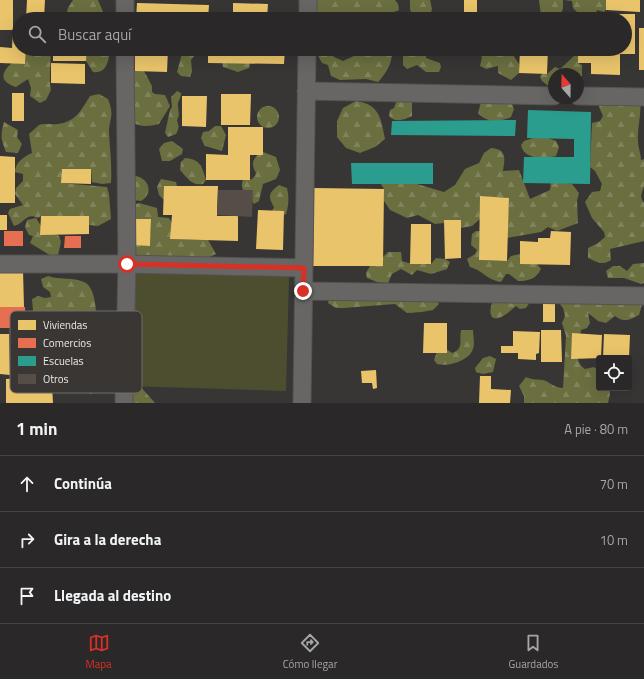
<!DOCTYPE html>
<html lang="es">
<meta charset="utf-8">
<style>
body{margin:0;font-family:"Titillium Web",sans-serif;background:#363434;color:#f1f3f6}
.controls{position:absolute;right:12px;bottom:12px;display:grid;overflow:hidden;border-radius:4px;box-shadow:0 4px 16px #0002}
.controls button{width:36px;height:36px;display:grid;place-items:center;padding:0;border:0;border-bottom:1px solid #464445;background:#2a2828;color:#f1f3f6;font:20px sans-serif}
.compass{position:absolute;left:548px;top:68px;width:36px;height:36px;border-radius:50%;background:#2a2828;box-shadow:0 4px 16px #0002;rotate:340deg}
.stop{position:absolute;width:12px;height:12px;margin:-9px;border:3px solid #d93025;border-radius:50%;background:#fff}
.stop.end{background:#d93025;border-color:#fff;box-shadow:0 1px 4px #0008}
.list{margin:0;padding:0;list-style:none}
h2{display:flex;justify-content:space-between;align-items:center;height:52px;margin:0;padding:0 16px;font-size:17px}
h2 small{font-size:13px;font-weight:400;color:#a5a6a8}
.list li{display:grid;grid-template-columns:26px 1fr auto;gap:12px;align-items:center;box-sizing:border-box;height:56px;padding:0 16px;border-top:1px solid #464445}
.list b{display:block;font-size:15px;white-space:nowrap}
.list em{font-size:13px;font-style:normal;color:#a5a6a8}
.icon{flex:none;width:22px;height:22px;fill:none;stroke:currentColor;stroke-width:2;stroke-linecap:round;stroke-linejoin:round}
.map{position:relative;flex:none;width:644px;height:403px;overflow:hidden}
.search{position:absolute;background:#2a2828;box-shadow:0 4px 16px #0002;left:12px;right:12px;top:12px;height:44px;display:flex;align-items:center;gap:10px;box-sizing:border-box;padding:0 14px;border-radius:22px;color:#a5a6a8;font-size:15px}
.sheet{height:220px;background:#2a2828}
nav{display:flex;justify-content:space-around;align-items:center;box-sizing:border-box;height:56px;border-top:1px solid #464445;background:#2a2828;font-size:11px;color:#a5a6a8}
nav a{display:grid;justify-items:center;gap:2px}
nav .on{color:#d93025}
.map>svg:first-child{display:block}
</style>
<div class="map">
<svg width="644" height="403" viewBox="0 0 644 403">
<defs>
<pattern id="forest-firs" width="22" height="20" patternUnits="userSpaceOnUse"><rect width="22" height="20" fill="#6b6e3f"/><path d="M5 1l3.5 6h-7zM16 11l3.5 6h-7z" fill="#80835b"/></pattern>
</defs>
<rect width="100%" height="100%" fill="#383635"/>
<path fill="url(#forest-firs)" d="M73 0H98L106 19H65L68 8Z
M308 0H395L398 4 399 10 392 13H388L387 19H324L308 8Z
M410 0H430L432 9 430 16 420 15 419 19H411L414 15 410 10Z
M539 0H563V9L558 19H545L541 16Z
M564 0H606V10L604 12 597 10 595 19H578V13L573 8 572 1Z
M26 49H50C52 62 48 78 51 90L46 100 40 103 30 96 31 88 28 79 16 87C0 82 0 73 12 63L25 64Z
M87 49H110C109 60 107 74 93 72L86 61Z
M191 49 195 55 191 60 192 71 190 77 181 76 177 72 183 50Z
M328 49 334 57 343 61 354 56H372V49H392C393 63 386 73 378 82L366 79 340 80 331 76 328 65 322 63 317 54 319 50Z
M411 49H427L426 58 440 63 441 67 439 72H426L417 65 407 69 403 65V56L410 53Z
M475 49H491L492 52H496L497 56 513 55 519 64V73L511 80 498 73V66L486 69 480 66 482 57Z
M220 54 251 60 249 68 238 72 223 67Z
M574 56H578V63L582 65V76L578 81V74H554V87L551 88 542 81 540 77 542 74H547L555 67 560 69Z
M135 71H144L152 86V92L155 94 165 95 170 106 159 124C147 127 140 127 129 121L135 97 130 95 128 74Z
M177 91 181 93C181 98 179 99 178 103 177 110 181 113 177 120 179 126 179 129 176 134L168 137 165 133 170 110 172 107 171 97Z
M99 94 108 99C115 117 109 118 109 133 110 150 112 165 111 183L102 184 92 182 91 170 62 169V183L107 187 109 194 111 219 98 226 89 225V216H41L38 218C26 212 24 224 14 226L8 213 10 209 23 205 15 194 16 188 23 181V174L15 172C15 163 23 157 32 153L29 134 39 125C46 123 52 125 58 124 76 122 82 109 90 96Z
M602 97 640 100C642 114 637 127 638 141 638 148 641 153 641 160L644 159C644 167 644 178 644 186 642 193 639 196 644 203V241L610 249 611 260C602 266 597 262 588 258V248L598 243 605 237 604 232 592 218 585 202 592 192 600 191 602 184 595 171 590 167 592 123 600 121 603 116 599 107Z
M407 99 412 102V116C404 120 395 123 389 116L390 110 394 108 397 100Z
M510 100 514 109 511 117C501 122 486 123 478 113L481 102Z
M356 101C379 104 381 118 385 139L375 147 360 153 346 148 337 137V121L343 108Z
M257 117a11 11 0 1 1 22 0a11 11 0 1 1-22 0Z
M4 122 18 130 17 137 22 144 18 153 6 152C1 138 0 137 4 122Z
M215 126H221L226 135 222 151 205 146 201 138 203 132 209 131Z
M533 138H548L556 141 559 147 556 156C544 159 524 160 521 145L524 141Z
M172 141 183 149 182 154 170 161H162L159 149 164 143Z
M491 148C507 149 505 158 503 171L519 170 530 199 550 190 551 181 572 184 579 193 577 201 578 223 557 231 548 227 541 232 507 238 509 198 481 197 480 219 472 226 461 228V220H445L444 223 435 224 418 215 407 218 390 210 384 201V189L381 184H417L444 192 455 185 465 169 479 163 484 153Z
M263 152 276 157 280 170 276 179 263 184 259 201 254 204C250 196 238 191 243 180 250 180 254 180 256 173 252 165 251 161 258 155H263Z
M185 158C200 159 202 166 206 180L203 184C191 186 187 177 180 170L181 162Z
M136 176C149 179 154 193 141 201L134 200 131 179Z
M161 179 176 182 177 186 164 200 159 195 157 187Z
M279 185 287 188C289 197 289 204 286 214L284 215 272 211 274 207C268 197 268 193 279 185Z
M139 203 157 208 158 217 169 218 172 223 171 239 208 240 216 254 209 257 134 258 131 241 150 245 151 219H135L131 206Z
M36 218 41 226 59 236 61 242 58 255 53 257 30 243 33 236 29 235 25 227 27 220Z
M476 231H480L479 260 507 261 511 256 520 254V264H537L541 269C536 279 529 281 518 281L509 274H506L501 282C485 279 484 271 470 267L467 259 475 254 477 250 471 245 472 234Z
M388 252H401L402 261 408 263 431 264 436 258 445 259 450 262 447 269 431 274 417 270 412 275 401 269 392 274 388 283 377 282 367 278 366 273 370 266H383V257Z
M644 263V283L641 284 624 278H608L606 271 613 266H620L627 271 633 264Z
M48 276C59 280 73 277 84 282 101 289 96 338 95 355L86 363H56V378L42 385 21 375 14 376 10 368 14 356 18 353 32 351 27 336V326L34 321 32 299 38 296 45 298 51 297 50 292 43 287 41 279Z
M434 295 439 304 433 310 422 312 407 313 395 304 344 308H336L328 303 329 299Z
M494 298 530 302 526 308 520 309 516 306C511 310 505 316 499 318 486 321 491 304 494 298Z
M641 300 642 305 639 315C629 320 625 323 615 316L606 323 598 321 588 313 590 323 587 328 581 330C579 342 572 361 585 369L594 367 599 371V388H609L610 394 608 403H524V396L519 386 526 377C532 380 536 379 542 380 550 381 551 387 563 388L566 336 562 323 565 316 563 308 559 303Z
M461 330H473C473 335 475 344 473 349 469 361 448 367 437 364L434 360 438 349 445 348 452 353C464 349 459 341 461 330Z
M490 356 496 359 493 372 483 374 476 372 475 368 483 358Z
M86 374 95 375 99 383 94 392 91 394 85 392 83 385H86Z
M139 385 155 403H127L128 386Z"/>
<path fill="#4d4e30" d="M128 270 289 276 286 391 128 386Z"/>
<path fill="#e9c46a" d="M0 0H13V30H0Z
M27 0H45L44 19H26Z
M464 0H477V15L464 14Z
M606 0H640V12L606 10Z
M137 3 209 5 208 19H136Z
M233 3 268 4 267 19H233Z
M609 14H635V54H620V75L591 74V63H578V49H625V19H609Z
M420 15 430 16H453L452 19H419Z
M639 28H644V70H639Z
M13 30H19V49H26L25 64 0 63V47L12 48Z
M53 49H87L86 61H53Z
M135 49H168L167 72 135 71Z
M208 49H285L284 64 208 63Z
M355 49H372V56H354Z
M393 49H411L410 53 392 52Z
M492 49H510L509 52H492Z
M520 49H548L547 74 519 73Z
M51 63 85 64V84L51 83Z
M12 93H24V121H12Z
M221 94H251L250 125H221Z
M182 96H207L206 127 182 126Z
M228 127H263V155H250V180H206V154L228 155Z
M0 156 15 157V203H0Z
M62 169H91V184L61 183Z
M164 186H218L217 216H238V241L170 239 172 215H163Z
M314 188 384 189 383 266H313Z
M480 196 509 198 507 261 479 260Z
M258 210 284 211 283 250 256 249Z
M0 215H7V230H0Z
M41 216H89V234L40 235Z
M135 219H151L150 246 133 245Z
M444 220H461V258L445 259Z
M411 224H431V264H410Z
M551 231 571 232 570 265 520 264V241L538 242V238H550Z
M0 270H23L24 307H0Z
M543 298H555V322H543Z
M424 323H447V353H423Z
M541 330H561L562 362H541Z
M513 331 540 332 539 353 536 354V360L518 359V353H501V346H513Z
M572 333 602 335 601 358 571 359Z
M0 334H9L10 375 0 374Z
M604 334 630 335 629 358H603Z
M376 370 377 388 373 389 372 383H362L361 371Z
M480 376H491V389L511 390 510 403H479Z
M28 378V386L52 385 53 403H6V379Z"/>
<path fill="#e76f51" d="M4 231H23V246H4Z
M65 236H81V248H64Z
M0 307H25L26 328H0Z"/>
<path fill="#2a9d8f" d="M528 110 591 112 590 184 523 183 524 157H574V139L527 138Z
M516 120 515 136 391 135 392 121Z
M351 163H433V184H352Z"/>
<path fill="#574d47" d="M218 190H253L252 217 217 215Z"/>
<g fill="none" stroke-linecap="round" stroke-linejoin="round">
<defs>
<path id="minor" d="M125 0V19
M308 19V0
M306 91 554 96
M578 96 644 97
M0 264H127L304 268
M303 291 644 296
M124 403 127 264 125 49
M302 403 307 49"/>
</defs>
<use href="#minor" stroke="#555352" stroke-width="19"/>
<use href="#minor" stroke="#676665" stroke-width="17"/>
</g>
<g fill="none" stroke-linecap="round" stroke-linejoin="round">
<path stroke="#d93025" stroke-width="5" d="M127 264 304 268 303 291"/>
</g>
<rect x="10" y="311" width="132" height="82" rx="6" fill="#393634" stroke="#6f6c6a" stroke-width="1"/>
<rect x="18" y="320" width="18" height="10" fill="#e9c46a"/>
<rect x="18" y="338" width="18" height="10" fill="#e76f51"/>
<rect x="18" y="356" width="18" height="10" fill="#2a9d8f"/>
<rect x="18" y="374" width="18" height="10" fill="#574d47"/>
<g font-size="11" fill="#eceae8">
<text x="43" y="329">Viviendas</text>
<text x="43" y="347">Comercios</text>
<text x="43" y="365">Escuelas</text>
<text x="43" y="383">Otros</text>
</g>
</svg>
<div class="controls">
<button><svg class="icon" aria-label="locate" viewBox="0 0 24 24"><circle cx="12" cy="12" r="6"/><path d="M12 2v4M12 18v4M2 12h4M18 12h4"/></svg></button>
</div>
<svg class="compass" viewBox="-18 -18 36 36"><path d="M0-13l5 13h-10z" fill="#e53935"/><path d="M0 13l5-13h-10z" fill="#a5a6a8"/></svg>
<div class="stop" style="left:127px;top:264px"></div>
<div class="stop end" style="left:303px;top:291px"></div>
<div class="search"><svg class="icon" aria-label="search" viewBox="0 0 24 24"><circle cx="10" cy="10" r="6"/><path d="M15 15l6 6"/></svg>Buscar aquí</div>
</div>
<section class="sheet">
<h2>1 min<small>A pie · 80 m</small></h2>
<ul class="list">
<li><svg class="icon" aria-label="ahead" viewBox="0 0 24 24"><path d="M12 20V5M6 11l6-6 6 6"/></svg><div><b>Continúa</b></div><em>70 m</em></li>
<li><svg class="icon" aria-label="right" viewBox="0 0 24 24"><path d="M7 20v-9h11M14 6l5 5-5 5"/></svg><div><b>Gira a la derecha</b></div><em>10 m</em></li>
<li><svg class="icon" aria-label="arrive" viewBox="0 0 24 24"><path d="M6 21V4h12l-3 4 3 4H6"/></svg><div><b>Llegada al destino</b></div></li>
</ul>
</section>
<nav>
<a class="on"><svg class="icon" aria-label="map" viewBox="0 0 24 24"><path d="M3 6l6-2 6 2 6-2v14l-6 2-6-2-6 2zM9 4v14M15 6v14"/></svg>Mapa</a>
<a><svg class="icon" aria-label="directions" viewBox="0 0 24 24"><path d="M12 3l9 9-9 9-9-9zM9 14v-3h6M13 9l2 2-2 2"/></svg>Cómo llegar</a>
<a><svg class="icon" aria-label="saved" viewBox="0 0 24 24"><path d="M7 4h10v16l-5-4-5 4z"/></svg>Guardados</a>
</nav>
